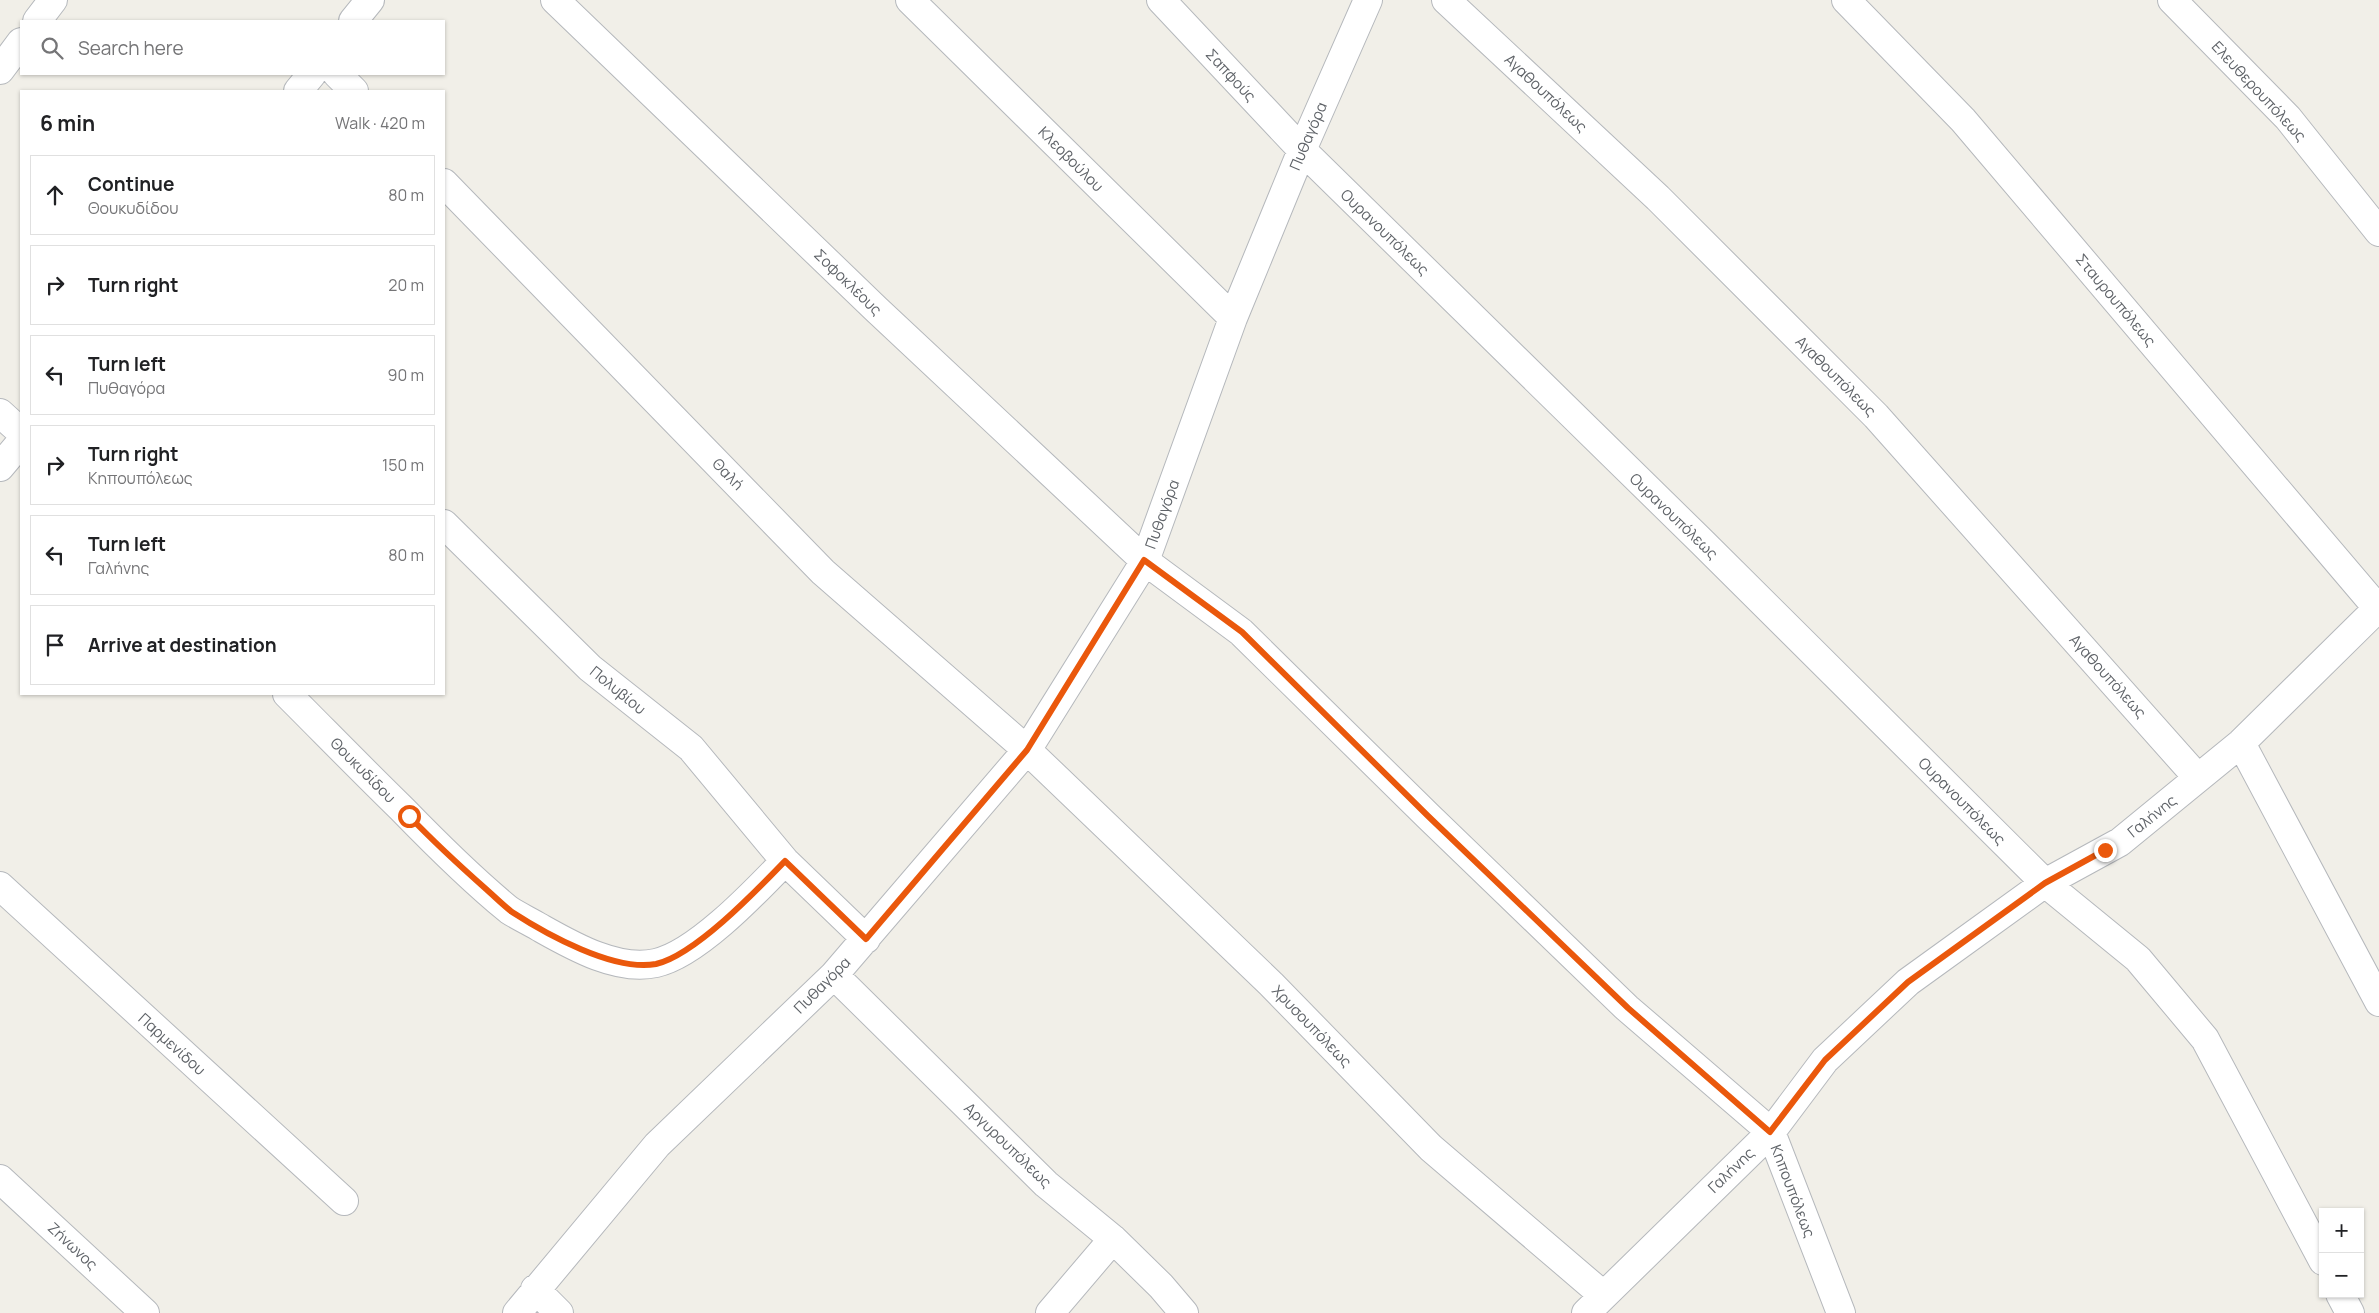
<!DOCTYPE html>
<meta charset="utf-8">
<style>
body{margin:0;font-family:Manrope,sans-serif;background:#f6f6f6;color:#202124}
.controls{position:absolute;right:15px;bottom:15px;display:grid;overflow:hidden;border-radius:0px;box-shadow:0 1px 4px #0004}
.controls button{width:45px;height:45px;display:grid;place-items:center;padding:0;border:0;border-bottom:1px solid #e0e0e0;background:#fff;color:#202124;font:25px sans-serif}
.stop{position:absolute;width:15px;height:15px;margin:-11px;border:4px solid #ea580c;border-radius:50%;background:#fff}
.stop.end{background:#ea580c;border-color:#fff;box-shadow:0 1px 5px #0008}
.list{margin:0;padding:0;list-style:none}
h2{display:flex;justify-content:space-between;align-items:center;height:65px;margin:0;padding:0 20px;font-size:21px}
h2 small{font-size:16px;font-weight:400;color:#757577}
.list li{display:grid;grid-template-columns:32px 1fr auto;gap:15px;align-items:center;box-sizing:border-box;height:80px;margin:0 10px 10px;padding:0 10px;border:1px solid #e0e0e0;border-radius:0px}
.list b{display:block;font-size:19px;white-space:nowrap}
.list p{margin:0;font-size:16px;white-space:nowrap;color:#757577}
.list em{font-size:16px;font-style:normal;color:#757577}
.icon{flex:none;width:28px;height:28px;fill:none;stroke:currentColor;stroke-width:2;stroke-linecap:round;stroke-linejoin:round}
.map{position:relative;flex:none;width:2379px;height:1313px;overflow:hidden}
.search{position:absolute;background:#fff;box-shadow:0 1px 4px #0004;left:20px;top:20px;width:425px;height:55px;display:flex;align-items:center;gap:12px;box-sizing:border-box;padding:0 18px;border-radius:0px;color:#757577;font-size:19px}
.panel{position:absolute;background:#fff;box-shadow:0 1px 4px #0004;left:20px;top:90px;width:425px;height:605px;border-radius:0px}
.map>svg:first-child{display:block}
</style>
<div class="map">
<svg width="2379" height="1313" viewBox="0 0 2379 1313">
<rect width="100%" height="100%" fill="#f1efe8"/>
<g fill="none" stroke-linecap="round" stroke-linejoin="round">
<defs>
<path id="street" d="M555 0 876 309 1145 561 1241 632 1428 816 1627 1008 1771 1132 1841 1313
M910 0 1233 318
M1161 0 1302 150 1702 542 2045 883 2138 959 2205 1039 2323 1261
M1446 0 1658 198 1876 416 2198 778
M1846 0 1963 120 2379 610
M2172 0 2288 118 2379 232
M37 21 53 0
M353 21 370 0
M0 70 21 42
M337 74 354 91
M298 91 312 74
M444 183 823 572 1027 750 1271 984 1431 1148 1603 1295
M0 413 21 432
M0 467 21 442
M444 524 590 668 691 748 785 861 866 939
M287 694C325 732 363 771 402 809 436 844 471 879 509 910 518 916 529 921 539 927 571 945 617 972 656 963 697 954 756 891 785 861
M2241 743 2379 1002
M0 886 344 1201
M834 975 1046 1184 1113 1239 1161 1286 1184 1313
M0 1179 145 1313
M535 1289 559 1313
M2340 1294 2350 1313
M517 1313 657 1145 834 975 1027 750 1145 561 1233 318 1302 150 1368 0
M1050 1313 1113 1239
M1586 1313 1771 1132 1825 1060 1908 982 2045 883 2120 842 2241 743 2379 607"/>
</defs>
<use href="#street" stroke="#b5b8bc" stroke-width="30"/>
<use href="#street" stroke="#fff" stroke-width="28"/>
</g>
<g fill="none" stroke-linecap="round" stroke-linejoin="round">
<path stroke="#ea580c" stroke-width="6" d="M409 816C434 842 460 866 486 889 495 897 503 905 512 912 546 934 614 972 656 964 695 955 757 890 785 861L866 939 1027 750 1144 560 1242 632 1428 816 1628 1008 1770 1132 1825 1060 1908 982 2045 883 2105 850"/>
</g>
<g text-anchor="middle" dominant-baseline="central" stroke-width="4.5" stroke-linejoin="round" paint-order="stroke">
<g font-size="15" fill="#5f6368" stroke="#fff">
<text transform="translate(1231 75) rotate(47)">Σαπφούς</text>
<text transform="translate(2259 91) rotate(47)">Ελευθερουπόλεως</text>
<text transform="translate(1546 93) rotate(43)">Αγαθουπόλεως</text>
<text transform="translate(1308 136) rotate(-67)">Πυθαγόρα</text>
<text transform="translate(1071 159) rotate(45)">Κλεοβούλου</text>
<text transform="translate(1385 232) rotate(44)">Ουρανουπόλεως</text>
<text transform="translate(848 282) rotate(44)">Σοφοκλέους</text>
<text transform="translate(2116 300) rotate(50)">Σταυρουπόλεως</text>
<text transform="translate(1836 376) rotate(45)">Αγαθουπόλεως</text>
<text transform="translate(728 474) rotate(46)">Θαλή</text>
<text transform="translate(1162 514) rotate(-70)">Πυθαγόρα</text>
<text transform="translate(1674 516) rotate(44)">Ουρανουπόλεως</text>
<text transform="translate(2108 676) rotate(48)">Αγαθουπόλεως</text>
<text transform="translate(618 690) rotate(39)">Πολυβίου</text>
<text transform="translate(363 770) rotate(45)">Θουκυδίδου</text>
<text transform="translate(1962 801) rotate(45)">Ουρανουπόλεως</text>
<text transform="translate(2152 816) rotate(-39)">Γαλήνης</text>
<text transform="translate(822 985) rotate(-45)">Πυθαγόρα</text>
<text transform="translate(1312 1026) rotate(46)">Χρυσουπόλεως</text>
<text transform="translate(172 1044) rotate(42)">Παρμενίδου</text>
<text transform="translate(1008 1145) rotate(44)">Αργυρουπόλεως</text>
<text transform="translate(1731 1170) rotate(-44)">Γαλήνης</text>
<text transform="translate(1793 1191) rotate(69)">Κηπουπόλεως</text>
<text transform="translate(73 1246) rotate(43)">Ζήνωνος</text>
</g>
</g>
</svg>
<div class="controls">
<button>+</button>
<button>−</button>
</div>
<div class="stop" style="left:409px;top:816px"></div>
<div class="stop end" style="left:2105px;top:850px"></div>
<div class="search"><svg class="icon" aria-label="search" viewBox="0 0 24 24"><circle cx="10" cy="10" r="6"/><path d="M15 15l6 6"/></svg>Search here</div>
<section class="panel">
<h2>6 min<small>Walk · 420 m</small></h2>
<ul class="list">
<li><svg class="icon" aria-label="ahead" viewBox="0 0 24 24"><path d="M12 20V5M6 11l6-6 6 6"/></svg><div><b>Continue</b><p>Θουκυδίδου</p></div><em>80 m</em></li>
<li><svg class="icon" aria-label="right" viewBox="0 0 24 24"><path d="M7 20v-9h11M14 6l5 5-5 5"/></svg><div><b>Turn right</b></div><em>20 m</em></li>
<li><svg class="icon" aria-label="left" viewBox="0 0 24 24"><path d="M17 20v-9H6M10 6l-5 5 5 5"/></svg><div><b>Turn left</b><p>Πυθαγόρα</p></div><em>90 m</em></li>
<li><svg class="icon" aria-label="right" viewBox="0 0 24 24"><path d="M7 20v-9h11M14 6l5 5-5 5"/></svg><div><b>Turn right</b><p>Κηπουπόλεως</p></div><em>150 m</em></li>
<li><svg class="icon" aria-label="left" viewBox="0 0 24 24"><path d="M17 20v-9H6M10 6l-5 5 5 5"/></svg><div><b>Turn left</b><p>Γαλήνης</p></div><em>80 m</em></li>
<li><svg class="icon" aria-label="arrive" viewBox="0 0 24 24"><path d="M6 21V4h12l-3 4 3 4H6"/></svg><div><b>Arrive at destination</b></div></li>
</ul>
</section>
</div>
